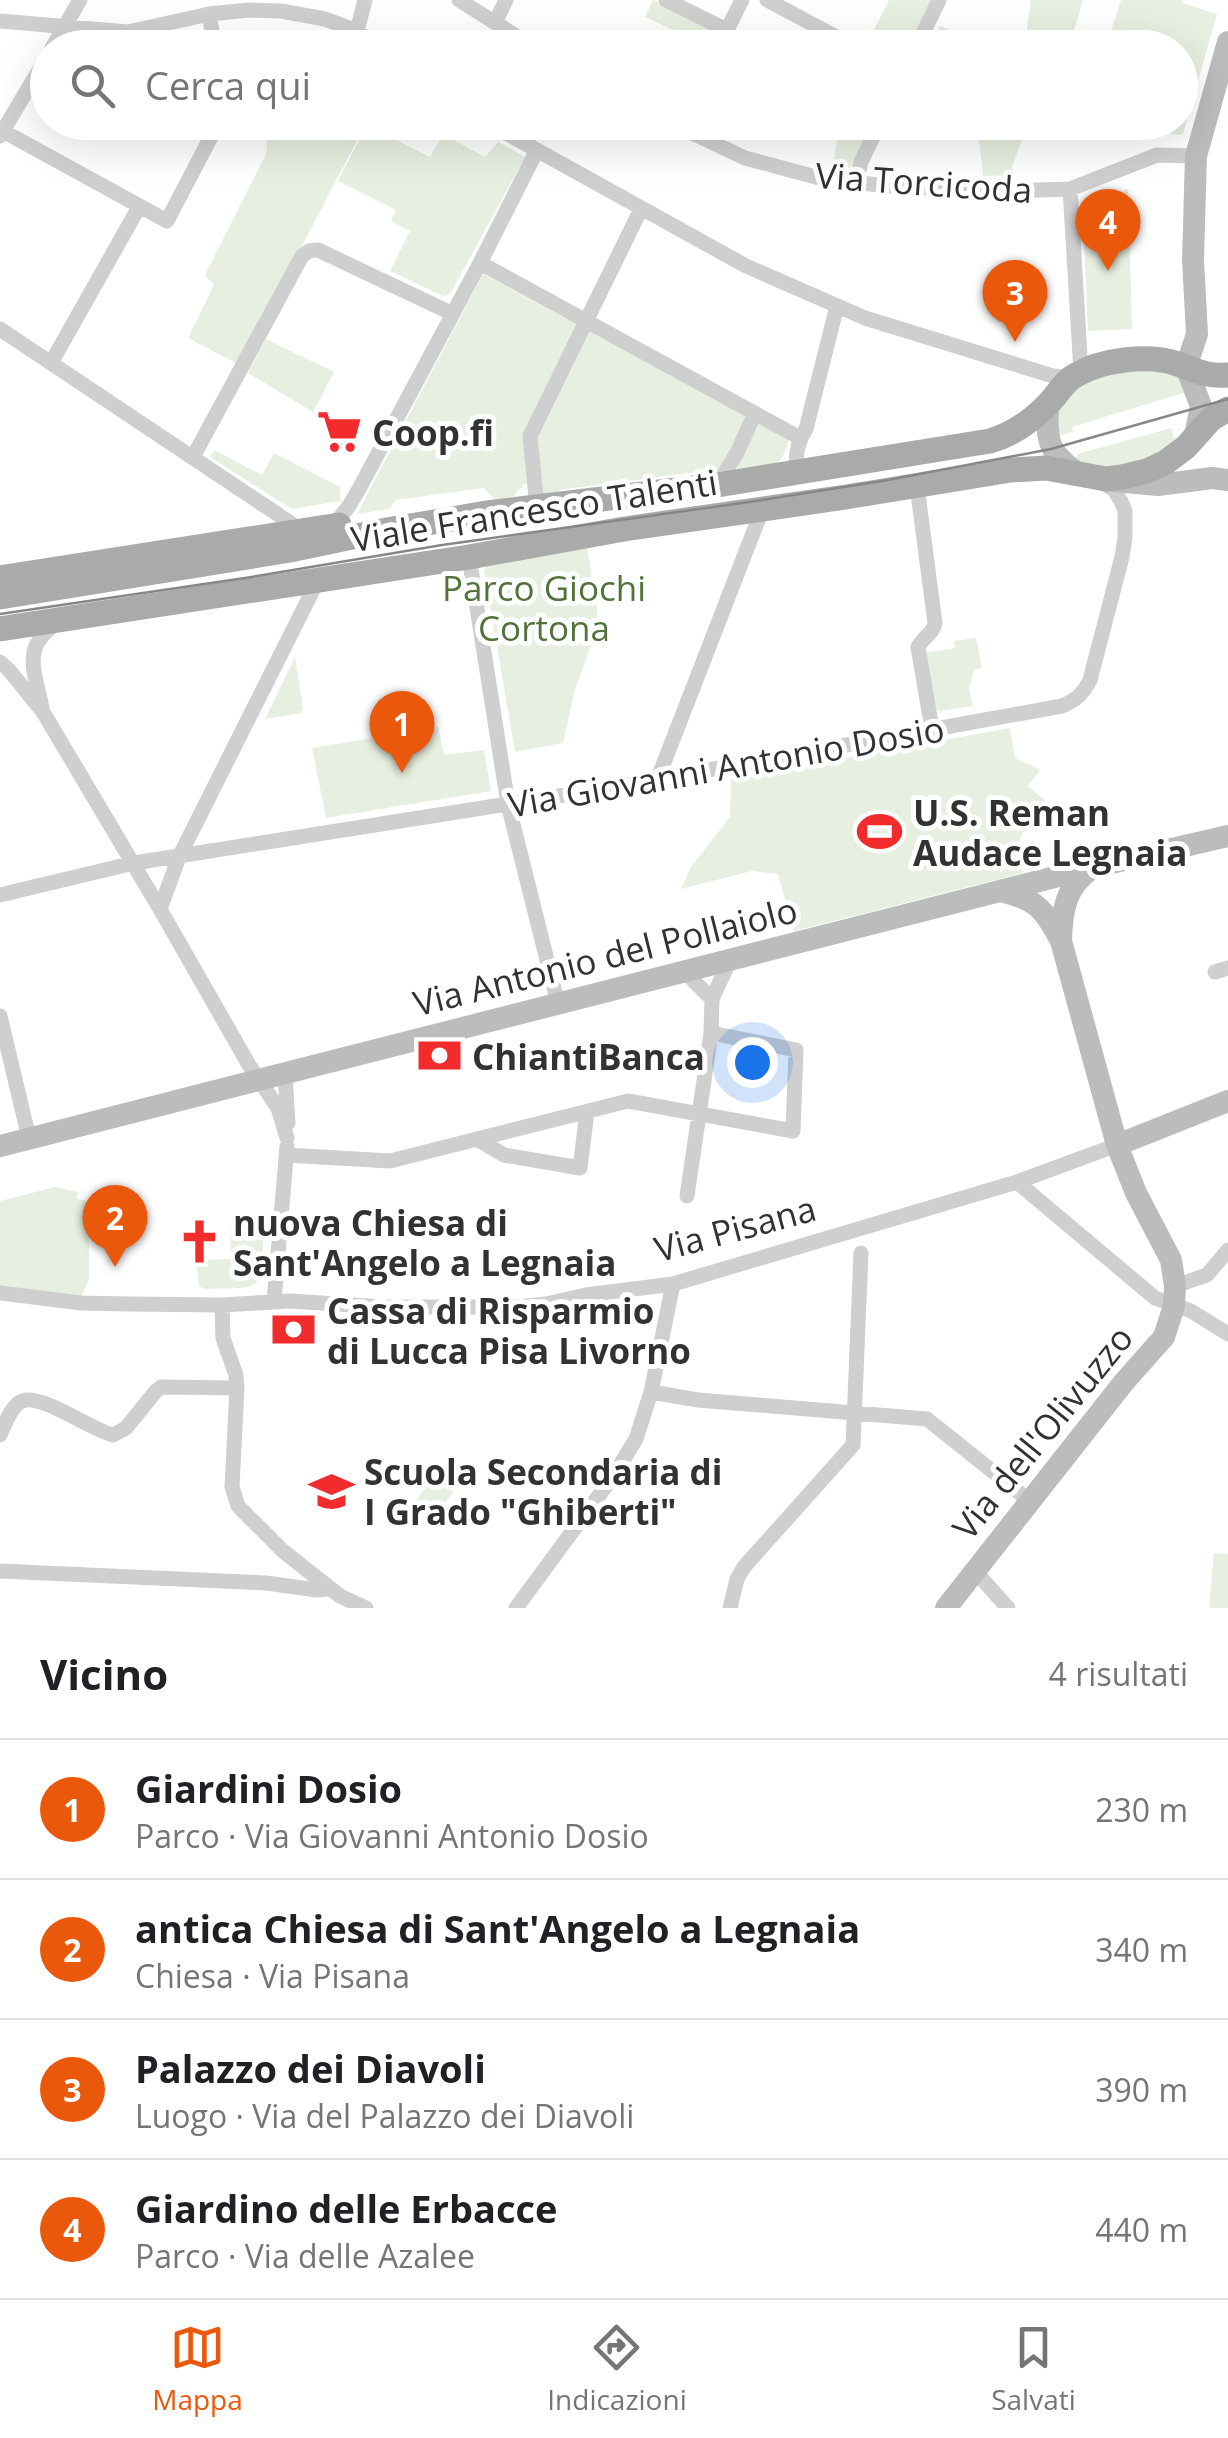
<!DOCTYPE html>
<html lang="it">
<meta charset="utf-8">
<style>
body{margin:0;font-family:"Open Sans",sans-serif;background:#f6f6f6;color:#202124}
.you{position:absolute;left:752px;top:1062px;width:35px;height:35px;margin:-25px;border:8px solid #fff;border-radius:50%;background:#1a73e8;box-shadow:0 0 0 15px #1a73e833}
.badge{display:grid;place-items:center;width:65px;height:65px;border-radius:50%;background:#ea580c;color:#fff;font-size:32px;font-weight:700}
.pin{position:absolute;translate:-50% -82px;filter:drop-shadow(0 2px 5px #0008)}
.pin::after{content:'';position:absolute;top:52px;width:35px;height:30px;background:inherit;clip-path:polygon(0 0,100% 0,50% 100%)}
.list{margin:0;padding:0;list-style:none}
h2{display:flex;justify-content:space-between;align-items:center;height:130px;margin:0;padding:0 40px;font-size:42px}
h2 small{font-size:32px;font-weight:400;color:#757577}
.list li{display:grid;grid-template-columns:65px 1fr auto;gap:30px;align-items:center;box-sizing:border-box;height:140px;padding:0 40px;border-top:2px solid #e0e0e0}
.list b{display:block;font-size:38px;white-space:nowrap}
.list p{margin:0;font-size:32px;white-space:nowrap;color:#757577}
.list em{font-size:32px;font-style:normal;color:#757577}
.icon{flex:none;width:55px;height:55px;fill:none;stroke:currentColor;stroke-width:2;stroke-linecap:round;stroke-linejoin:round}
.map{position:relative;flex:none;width:1228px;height:1608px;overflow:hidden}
.search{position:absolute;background:#fff;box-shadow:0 10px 40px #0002;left:30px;right:30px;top:30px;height:110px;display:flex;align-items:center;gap:25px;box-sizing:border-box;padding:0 35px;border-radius:55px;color:#757577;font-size:38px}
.sheet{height:690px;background:#fff}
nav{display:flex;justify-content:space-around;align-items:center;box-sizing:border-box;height:140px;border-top:2px solid #e0e0e0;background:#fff;font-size:28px;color:#757577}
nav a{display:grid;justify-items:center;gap:5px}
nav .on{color:#ea580c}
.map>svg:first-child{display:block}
</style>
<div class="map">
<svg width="1228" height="1608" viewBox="0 0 1228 1608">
<rect width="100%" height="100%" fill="#fff"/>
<path fill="#e7efe0" d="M653 0 721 32 712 47H678L684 35 645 17Z
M889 0H933L910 47 865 48Z
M1029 0H1083L1069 47H951L933 39 940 26 971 38 1025 42 1031 1Z
M1121 0H1182V3L1217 14 1183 134 1177 135 1145 127 1146 123 1180 122V48L1106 47Z
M269 123H366L240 365 188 338 214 285 205 275 266 154Z
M840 123H873L849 170 832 169Z
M977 123H1021L1027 126 1012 167 1013 175 983 176Z
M367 125 430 157 443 134 485 157 498 142 525 157 450 294 443 296 390 271 410 231 391 221 396 210 338 181Z
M1128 189 1132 329 1088 331 1083 214 1085 208Z
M483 274 789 439C780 474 769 467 737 469L740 460C725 465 713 474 698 477L696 472 559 490V495L543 497 541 483 524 484 514 496 496 500 483 488 396 500 389 509 357 514Z
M266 339 334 372 313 412 248 373Z
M1121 370 1173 372 1193 390 1072 427 1073 432 1050 438 1054 415 1080 385Z
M1171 428 1175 442 1146 461 1103 468 1075 462 1078 454Z
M214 450 262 475 274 453 340 487V501L292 509 210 457Z
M587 547 597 609V629L575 689 563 743 515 752 484 571 487 566Z
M976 638 982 668 974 670 969 689 973 706 940 711 935 709 923 653 955 648 954 641Z
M295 657 303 708 301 713 265 719Z
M438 727 444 755 484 750 491 791 326 818 312 748Z
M1010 728 1015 758 1040 770 1028 786 1050 805 1044 806 1048 826 1023 832 1016 849 1023 873 794 931 778 874 752 871 681 889 691 867 730 817 731 779Z
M55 1187 78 1192 77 1199 89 1201V1279L81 1297 0 1287V1201Z
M257 1225 264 1233C260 1295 264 1287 204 1289L199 1286 197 1267 200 1266V1260L231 1259 230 1226Z
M433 1478 453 1492 428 1526 408 1511Z
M1214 1553 1228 1554V1608H1209Z"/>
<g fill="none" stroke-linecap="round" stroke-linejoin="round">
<path stroke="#cfcfcf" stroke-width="15" d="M459 0 535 48
M666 0 727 30
M767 0 857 48
M209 14 215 48
M0 21 128 32 209 14 249 10 281 11 325 19 357 31 379 48
M495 23 506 0
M357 31 365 0
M52 48 80 0
M718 48 742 0
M916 48 939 0
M486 122 746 266 865 318 1053 376 1071 378
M669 122 745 158 823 179 889 186 1006 191 1070 189 1157 155 1196 156
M3 131 167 221 212 135 213 122
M0 136 48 55
M856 183 861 162 880 122
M1070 189 1081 372
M480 263 800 438
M0 329 301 530
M51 363 139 207
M193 457 302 256 309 251 318 250 451 313
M798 472C794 456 797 443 806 429L837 306
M717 485 737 453 755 413
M917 486 935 623C933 634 923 637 918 647L932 729
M537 507 530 436 641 209
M333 526 349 506 359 489 480 263 536 152
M469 557 508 804 558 1004
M0 662 9 670 43 712 160 909 249 1065 278 1108 287 1138
M42 708C35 670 20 648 58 622
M658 778 762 510
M0 895 134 863 603 789 1062 706C1076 700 1083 694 1090 680L1122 557 1125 538V511L1121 501 1114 490 1102 482
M160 909 179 857 318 580
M685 972 712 999
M1215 972 1228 968
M0 1016 29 1138
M285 1073 288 1123
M477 1139 504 1155 580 1168 587 1112
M286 1155 390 1161 628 1101 793 1131 796 1050 711 1033
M1017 1182 1155 1298 1191 1311 1228 1334
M687 1196 711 1033 712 999 730 960
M1175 1286 1207 1275 1228 1250
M0 1293 81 1303 128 1304 222 1305 290 1301 383 1307H515L546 1304 586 1295 673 1284 1017 1182 1117 1145
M274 1302 287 1146
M222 1305 223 1338 236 1375 237 1388 232 1487 238 1506 283 1551 340 1596 366 1608
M651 1392 698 1400 927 1419 1031 1502
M0 1435C5 1424 11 1406 22 1401 41 1393 91 1430 113 1435L126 1428 156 1391 161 1387 237 1388
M0 1571 266 1583 317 1590 330 1589
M975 1571 1008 1608
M516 1608 614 1475 636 1439 651 1392 673 1284
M730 1608 737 1579 744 1567 853 1445 861 1253"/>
<path stroke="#bcbcbc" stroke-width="22" d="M1048 405C1046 442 1048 452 1079 474
M1195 436 1201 406 1186 367 1197 334 1193 260 1196 156 1228 42
M1114 481 1158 485 1212 478 1228 480
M1061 941C1062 911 1065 887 1091 869
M1117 1145 1228 1101
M0 1146 1094 867 1228 836
M946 1608 1124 1382 1164 1337 1174 1306 1175 1286 1171 1260 1136 1193 1117 1145 1061 941C1045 911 1038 900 1004 892"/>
<path stroke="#aaa" stroke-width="25" d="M0 578 339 525
M0 597 290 550 381 531 487 513 717 485 990 441C1014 434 1032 421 1049 403 1058 394 1064 381 1076 375 1101 360 1147 354 1175 363 1196 370 1205 377 1228 375
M0 629 469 557 624 529 846 497 1011 470 1046 468 1106 479 1122 477 1147 471 1166 462 1186 447 1211 419 1228 409"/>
<path stroke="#878787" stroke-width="2.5" d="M0 614 245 578 442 545 749 502 888 480 1051 449 1228 399"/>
</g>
<defs>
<symbol id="supermarket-bare" viewBox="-9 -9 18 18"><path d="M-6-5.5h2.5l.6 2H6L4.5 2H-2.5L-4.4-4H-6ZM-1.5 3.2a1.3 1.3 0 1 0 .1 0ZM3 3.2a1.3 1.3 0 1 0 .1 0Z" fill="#f22b2c" stroke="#fff" stroke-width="2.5" paint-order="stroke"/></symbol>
<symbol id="stadium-bare" viewBox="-9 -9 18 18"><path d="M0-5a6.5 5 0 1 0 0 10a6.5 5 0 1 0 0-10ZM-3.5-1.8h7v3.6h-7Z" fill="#f22b2c" stroke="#fff" stroke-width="2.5" paint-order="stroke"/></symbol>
<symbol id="bank-bare" viewBox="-9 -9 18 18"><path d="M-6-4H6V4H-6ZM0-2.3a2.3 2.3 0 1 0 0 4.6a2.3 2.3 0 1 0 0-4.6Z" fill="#f22b2c" stroke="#fff" stroke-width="2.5" paint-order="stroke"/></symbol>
<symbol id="church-bare" viewBox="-9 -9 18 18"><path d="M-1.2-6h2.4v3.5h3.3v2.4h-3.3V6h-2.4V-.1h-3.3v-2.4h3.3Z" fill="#f22b2c" stroke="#fff" stroke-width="2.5" paint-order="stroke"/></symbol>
<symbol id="school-bare" viewBox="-9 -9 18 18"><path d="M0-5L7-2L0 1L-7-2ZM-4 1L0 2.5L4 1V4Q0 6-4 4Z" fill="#f22b2c" stroke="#fff" stroke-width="2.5" paint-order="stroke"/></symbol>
</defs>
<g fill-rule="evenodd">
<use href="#supermarket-bare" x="308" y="400" width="63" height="63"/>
<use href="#stadium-bare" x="848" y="800" width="63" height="63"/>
<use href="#bank-bare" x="408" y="1024" width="63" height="63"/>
<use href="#church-bare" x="168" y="1210" width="63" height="63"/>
<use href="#bank-bare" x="262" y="1298" width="63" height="63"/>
<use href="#school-bare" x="300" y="1460" width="63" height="63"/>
</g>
<g text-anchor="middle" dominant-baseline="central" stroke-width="10" stroke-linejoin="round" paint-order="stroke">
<g font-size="35" fill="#323232" stroke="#fff">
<text transform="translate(924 182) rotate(4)">Via Torcicoda</text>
<text transform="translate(534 510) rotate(-9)">Viale Francesco Talenti</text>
<text transform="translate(726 766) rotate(-10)">Via Giovanni Antonio Dosio</text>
<text transform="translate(605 956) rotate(-14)">Via Antonio del Pollaiolo</text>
<text transform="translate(735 1228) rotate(-15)">Via Pisana</text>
<text transform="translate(1042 1432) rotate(-51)">Via dell'Olivuzzo</text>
</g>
<g font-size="35" font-weight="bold" fill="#323232" stroke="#fff" text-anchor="start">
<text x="372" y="432">Coop.fi</text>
<text x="913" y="812">U.S. Reman<tspan x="913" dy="40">Audace Legnaia</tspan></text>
<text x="472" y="1056">ChiantiBanca</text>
<text x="233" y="1222">nuova Chiesa di<tspan x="233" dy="40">Sant'Angelo a Legnaia</tspan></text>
<text x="327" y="1310">Cassa di Risparmio<tspan x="327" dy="40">di Lucca Pisa Livorno</tspan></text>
<text x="364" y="1471">Scuola Secondaria di<tspan x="364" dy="40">I Grado "Ghiberti"</tspan></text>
</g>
<g font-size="35" fill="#51733b" stroke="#fff">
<text x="544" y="587">Parco Giochi<tspan x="544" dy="40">Cortona</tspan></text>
</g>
</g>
</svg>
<div class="you"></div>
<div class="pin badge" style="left:402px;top:773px">1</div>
<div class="pin badge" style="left:115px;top:1267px">2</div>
<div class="pin badge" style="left:1015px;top:342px">3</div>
<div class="pin badge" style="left:1108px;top:271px">4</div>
<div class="search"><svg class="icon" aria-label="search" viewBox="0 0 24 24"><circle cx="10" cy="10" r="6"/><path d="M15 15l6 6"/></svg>Cerca qui</div>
</div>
<section class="sheet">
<h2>Vicino<small>4 risultati</small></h2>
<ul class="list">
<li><span class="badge">1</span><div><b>Giardini Dosio</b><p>Parco · Via Giovanni Antonio Dosio</p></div><em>230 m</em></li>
<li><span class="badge">2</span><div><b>antica Chiesa di Sant'Angelo a Legnaia</b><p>Chiesa · Via Pisana</p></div><em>340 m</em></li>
<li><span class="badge">3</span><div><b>Palazzo dei Diavoli</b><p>Luogo · Via del Palazzo dei Diavoli</p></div><em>390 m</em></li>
<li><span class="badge">4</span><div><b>Giardino delle Erbacce</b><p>Parco · Via delle Azalee</p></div><em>440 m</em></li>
</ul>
</section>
<nav>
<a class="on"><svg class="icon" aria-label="map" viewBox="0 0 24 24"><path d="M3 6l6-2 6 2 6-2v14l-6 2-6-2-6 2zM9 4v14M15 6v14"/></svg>Mappa</a>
<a><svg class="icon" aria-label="directions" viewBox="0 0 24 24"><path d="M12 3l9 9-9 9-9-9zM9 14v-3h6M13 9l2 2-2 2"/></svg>Indicazioni</a>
<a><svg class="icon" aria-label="saved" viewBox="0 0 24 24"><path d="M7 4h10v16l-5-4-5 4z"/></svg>Salvati</a>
</nav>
